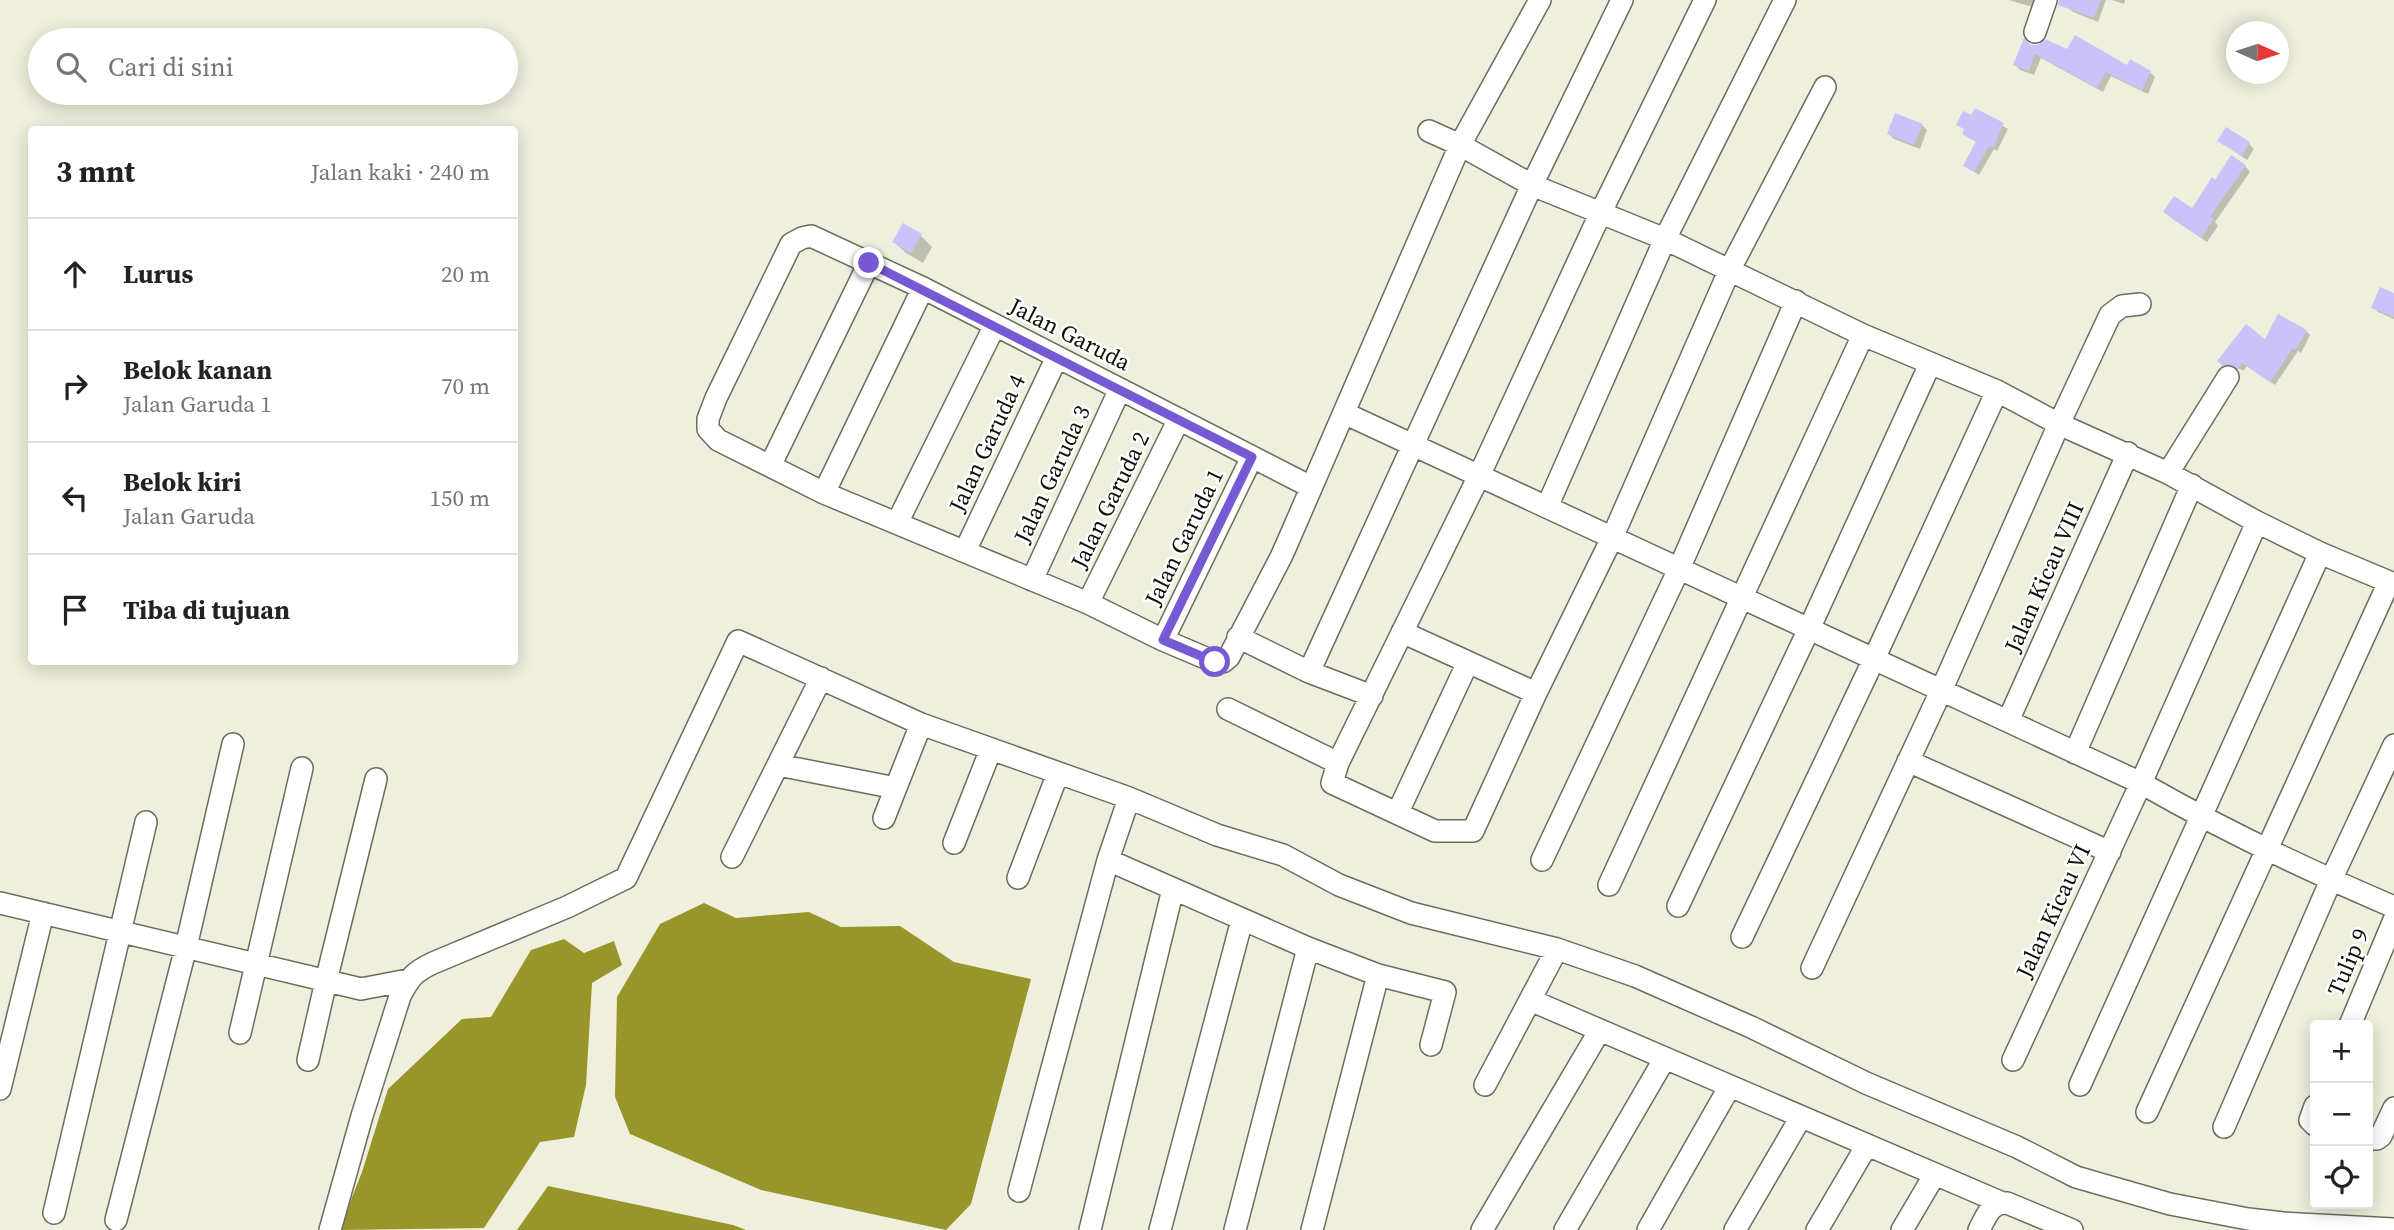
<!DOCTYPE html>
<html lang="id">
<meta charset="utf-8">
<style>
body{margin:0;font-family:"Source Serif 4",serif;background:#f2f2f2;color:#222}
.controls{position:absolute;right:21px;bottom:21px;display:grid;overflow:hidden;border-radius:7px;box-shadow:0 4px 18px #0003}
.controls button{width:63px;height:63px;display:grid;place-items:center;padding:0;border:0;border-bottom:2px solid #e0e0e0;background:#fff;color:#222;font:35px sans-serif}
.compass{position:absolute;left:2226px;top:21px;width:63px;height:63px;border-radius:50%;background:#fff;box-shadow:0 4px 18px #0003;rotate:93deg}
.stop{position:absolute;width:21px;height:21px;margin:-16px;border:5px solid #7859d4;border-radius:50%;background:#fff}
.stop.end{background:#7859d4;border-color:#fff;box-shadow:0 2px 7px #0008}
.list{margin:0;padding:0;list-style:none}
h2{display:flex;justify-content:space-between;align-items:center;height:91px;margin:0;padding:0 28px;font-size:30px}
h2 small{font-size:23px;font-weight:400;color:#767676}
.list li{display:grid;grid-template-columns:46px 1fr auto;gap:21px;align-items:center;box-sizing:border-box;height:112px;padding:0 28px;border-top:2px solid #e0e0e0}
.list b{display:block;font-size:26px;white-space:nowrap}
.list p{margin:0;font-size:23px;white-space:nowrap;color:#767676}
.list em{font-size:23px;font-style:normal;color:#767676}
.icon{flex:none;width:38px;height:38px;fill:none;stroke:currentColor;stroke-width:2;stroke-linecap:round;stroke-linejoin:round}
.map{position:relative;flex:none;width:2394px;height:1230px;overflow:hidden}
.search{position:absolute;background:#fff;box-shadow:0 4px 18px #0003;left:28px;top:28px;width:490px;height:77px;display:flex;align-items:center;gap:18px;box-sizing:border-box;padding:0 24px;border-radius:38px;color:#767676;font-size:26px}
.panel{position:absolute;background:#fff;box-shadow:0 4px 18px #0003;left:28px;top:126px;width:490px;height:539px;border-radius:7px}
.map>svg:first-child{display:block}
</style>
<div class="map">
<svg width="2394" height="1230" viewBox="0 0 2394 1230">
<rect width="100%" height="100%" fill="#efefdd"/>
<path fill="#98952b" d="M704 903 736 918 809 912 841 927 900 926 954 962 1031 979 971 1204 946 1230 761 1190 630 1134 615 1097 617 997 660 924Z
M564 939 584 953 614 941 622 965 592 983 586 1085 574 1137 540 1142 484 1228 339 1230 362 1172 388 1089 462 1019 491 1017 531 950Z
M548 1186 733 1225 746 1230H517Z"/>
<path fill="#0003" d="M2008 0H2035L2033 7Z
M2071 0H2106L2098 22 2073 12 2068 8Z
M2112 0H2125L2124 4Z
M2031 46 2068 51 2150 72 2155 77 2148 94 2111 76 2103 92 2041 58 2034 75 2020 70 2015 65Z
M1976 110 2008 129 1997 151 1994 149 1979 175 1965 166 1977 142 1969 138 1964 134 1966 130 1958 124 1972 117Z
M1922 125 1927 130 1920 149 1894 139 1889 134Z
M2219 141 2249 144 2254 149 2247 160Z
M2245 166 2250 172 2215 222 2218 226 2207 242 2170 217 2193 211 2216 182Z
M921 236 932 247 923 263 906 253 894 242Z
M2394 295V319L2378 312 2373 307Z
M2306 331 2310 335 2301 353 2298 351 2275 385 2247 366 2243 371 2240 369H2228L2220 361 2265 341Z"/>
<path fill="#cac2f8" d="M2059 0H2101L2094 18 2058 5Z
M2075 35 2127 65 2130 59 2151 71 2142 90 2106 72 2097 88 2035 54 2029 71 2013 65 2024 38 2031 45H2038L2045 39 2067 49Z
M1975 108 2004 123 1993 148 1989 146 1974 172 1963 166 1976 141 1962 134 1964 129 1956 125 1963 111 1971 115Z
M1895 113 1923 124 1914 145 1887 134Z
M2226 127 2250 142 2242 156 2217 141Z
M2231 155 2246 165 2210 217 2214 219 2201 238 2163 212 2174 196 2192 208 2212 177 2215 180Z
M903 223 922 234 911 253 892 242Z
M2380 287 2394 293V317L2371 308Z
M2278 314 2307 330 2296 350 2293 348 2270 382 2242 363 2238 369 2234 366 2222 365 2217 361 2246 324 2265 339Z"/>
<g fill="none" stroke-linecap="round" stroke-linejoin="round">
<defs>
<path id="minor" d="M1705 0 1601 212 1479 476 1338 763 1332 783 1435 831H1473L1536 693 1612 538 1730 269 1825 87
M2035 32 2046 0
M1429 131 1460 145 1532 185 1665 239 1863 335 1997 391 2059 424 2168 473 2257 522 2320 553 2394 584
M1344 413 2141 783C2223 830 2307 870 2394 907
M770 466 869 263
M2168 473 2228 377
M1311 487 923 288 811 236 802 238 791 244 716 398 708 419V429L718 440 824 493 1088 603 1163 640 1215 662H1223L1229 657 1281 557 1286 546 1460 145 1540 0
M824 493 923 288
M1547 507 1665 239 1785 0
M897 523 995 325
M965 551 1057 357
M1032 580 1120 389
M1088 603 1179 419
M1402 632 1536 693
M1238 637 1309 672 1372 696
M1163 640 1252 457
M1309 672 1532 185 1622 0
M1228 709 1338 763
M2008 721 2128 453
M2075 753 2192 485
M1908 761 2110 852
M778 765 896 788
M1398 812 1468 662
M884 818 921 724
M954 843 991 749
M732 857 821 678
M1108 860 1308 948 1378 975 1445 992 1431 1045
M1542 860 1679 569 1796 301
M1018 878 1058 773
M1609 885 1863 335
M0 903 361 989 408 980
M1678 906 1809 629 1930 364
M1742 937 1874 659 1997 391
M1812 968 1941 691 2059 424 2110 315 2122 306 2140 304
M1530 1000 2000 1202
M2350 1025 2394 920
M240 1033 302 768
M308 1060 326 981 376 779
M2013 1060 2141 783 2257 522
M1485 1085 1557 949
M2080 1085 2320 553
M0 1089 43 913
M2315 1106 2310 1120 2315 1125
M2147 1112 2389 582
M2224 1127 2331 880 2394 745
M2368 1139H2377L2381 1136 2394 1108
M1019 1191 1108 860 1129 798
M54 1213 146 822
M116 1220 186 947 233 744
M330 1230 362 1116 400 996C410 977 414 972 433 963L567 907 626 878 738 641 921 724 1129 798 1217 835 1283 855 1339 885 1411 913 1557 949 1635 976 1751 1027 1866 1083 2017 1147 2076 1177 2170 1204 2248 1219 2283 1223 2394 1229
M1090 1230 1173 889
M1160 1230 1242 920
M1235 1230 1308 948
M1312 1230 1378 975
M1482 1230 1600 1030
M1565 1230 1665 1058
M1648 1230 1730 1086
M1735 1230 1801 1117
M1817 1230 1867 1145
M1902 1230 1935 1174
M1979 1230C1986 1217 1990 1202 2007 1203L2072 1230"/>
</defs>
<use href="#minor" stroke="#6d6d5d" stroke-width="24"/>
<use href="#minor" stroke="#fff" stroke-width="21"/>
</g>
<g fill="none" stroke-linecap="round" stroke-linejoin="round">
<path stroke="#7859d4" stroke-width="9" d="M869 263 1252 457 1163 640 1215 662"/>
</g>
<g text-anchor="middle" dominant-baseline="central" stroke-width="5" stroke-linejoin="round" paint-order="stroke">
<g font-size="23" fill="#0f0f09" stroke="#fff">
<text transform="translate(1070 334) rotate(27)">Jalan Garuda</text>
<text transform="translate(987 443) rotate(-65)">Jalan Garuda 4</text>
<text transform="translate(1052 474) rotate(-65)">Jalan Garuda 3</text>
<text transform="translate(1110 500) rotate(-64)">Jalan Garuda 2</text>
<text transform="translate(1184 537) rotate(-64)">Jalan Garuda 1</text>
<text transform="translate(2044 577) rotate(-66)">Jalan Kicau VIII</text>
<text transform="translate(2053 911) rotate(-65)">Jalan Kicau VI</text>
<text transform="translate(2348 962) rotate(-67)">Tulip 9</text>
</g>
</g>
</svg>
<div class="controls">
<button>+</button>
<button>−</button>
<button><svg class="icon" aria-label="locate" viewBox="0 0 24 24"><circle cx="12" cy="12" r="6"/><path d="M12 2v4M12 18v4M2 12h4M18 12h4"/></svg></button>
</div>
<svg class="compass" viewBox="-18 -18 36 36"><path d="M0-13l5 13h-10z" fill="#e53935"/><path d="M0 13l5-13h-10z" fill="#767676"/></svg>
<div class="stop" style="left:1215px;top:662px"></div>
<div class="stop end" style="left:869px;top:263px"></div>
<div class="search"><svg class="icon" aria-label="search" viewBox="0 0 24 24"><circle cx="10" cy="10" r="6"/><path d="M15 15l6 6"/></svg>Cari di sini</div>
<section class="panel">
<h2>3 mnt<small>Jalan kaki · 240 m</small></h2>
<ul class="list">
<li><svg class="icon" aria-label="ahead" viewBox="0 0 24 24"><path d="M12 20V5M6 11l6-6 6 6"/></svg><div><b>Lurus</b></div><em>20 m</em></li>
<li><svg class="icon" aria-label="right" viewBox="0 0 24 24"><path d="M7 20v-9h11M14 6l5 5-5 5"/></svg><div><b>Belok kanan</b><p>Jalan Garuda 1</p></div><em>70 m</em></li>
<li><svg class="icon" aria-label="left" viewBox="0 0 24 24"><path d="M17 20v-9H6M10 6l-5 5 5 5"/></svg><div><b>Belok kiri</b><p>Jalan Garuda</p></div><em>150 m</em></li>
<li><svg class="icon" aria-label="arrive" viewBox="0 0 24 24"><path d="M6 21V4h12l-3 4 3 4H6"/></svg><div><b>Tiba di tujuan</b></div></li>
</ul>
</section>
</div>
